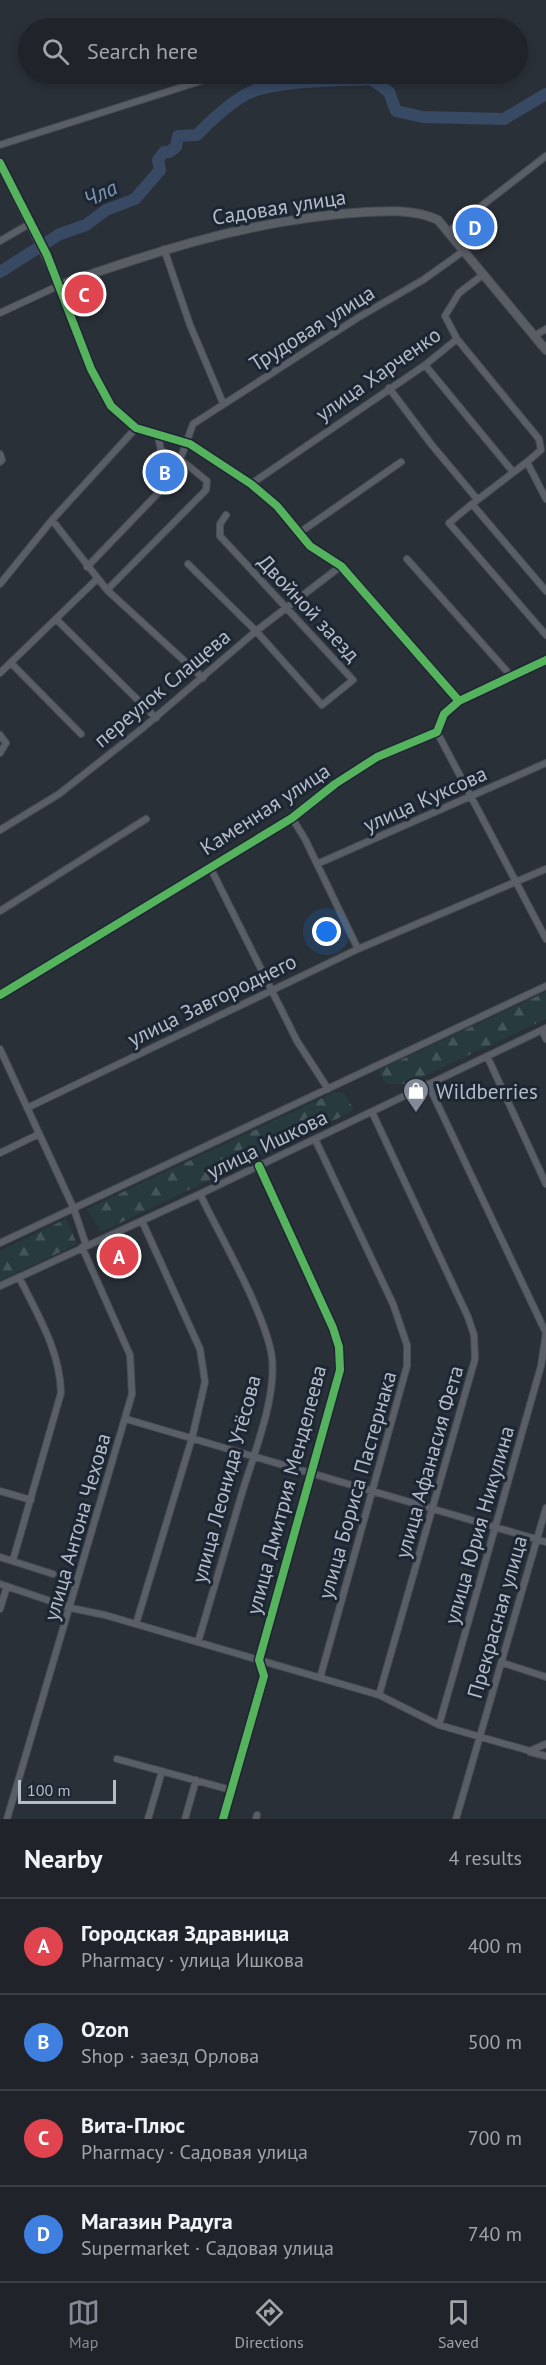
<!DOCTYPE html>
<meta charset="utf-8">
<style>
body{margin:0;font-family:"PT Sans",sans-serif;background:#2d3036;color:#f1f3f6}
.scale{position:absolute;left:18px;bottom:15px;width:98px;box-sizing:border-box;padding-left:6px;border:3px solid #b4bcc9;border-top:0;font-size:16px;line-height:21px;white-space:nowrap;color:#b4bcc9;-webkit-text-stroke:4px #1d2633;paint-order:stroke}
.you{position:absolute;left:327px;top:932px;width:21px;height:21px;margin:-15px;border:4px solid #fff;border-radius:50%;background:#1a73e8;box-shadow:0 0 0 9px #1a73e833}
.badge{display:grid;place-items:center;width:39px;height:39px;border-radius:50%;background:#848b96;color:#fff;font-size:20px;font-weight:700}
.pin{position:absolute;translate:-50% -50%;border:3px solid #fff;box-shadow:0 2px 6px #0006}
.list{margin:0;padding:0;list-style:none}
h2{display:flex;justify-content:space-between;align-items:center;height:78px;margin:0;padding:0 24px;font-size:26px}
h2 small{font-size:20px;font-weight:400;color:#a2a4a8}
.list li{display:grid;grid-template-columns:39px 1fr auto;gap:18px;align-items:center;box-sizing:border-box;height:96px;padding:0 24px;border-top:2px solid #3d4147}
.list b{display:block;font-size:22px;white-space:nowrap}
.list p{margin:0;font-size:20px;white-space:nowrap;color:#a2a4a8}
.list em{font-size:20px;font-style:normal;color:#a2a4a8}
.icon{flex:none;width:33px;height:33px;fill:none;stroke:currentColor;stroke-width:2;stroke-linecap:round;stroke-linejoin:round}
.map{position:relative;flex:none;width:546px;height:1819px;overflow:hidden}
.search{position:absolute;background:#20242a;box-shadow:0 3px 9px #0003;left:18px;right:18px;top:18px;height:66px;display:flex;align-items:center;gap:15px;box-sizing:border-box;padding:0 21px;border-radius:33px;color:#a2a4a8;font-size:22px}
.sheet{height:462px;background:#20242a}
nav{display:flex;justify-content:space-around;align-items:center;box-sizing:border-box;height:84px;border-top:2px solid #3d4147;background:#20242a;font-size:16px;color:#a2a4a8}
nav a{display:grid;justify-items:center;gap:3px}
nav .on{color:#848b96}
.map>svg:first-child{display:block}
</style>
<div class="map">
<svg width="546" height="1819" viewBox="0 0 546 1819">
<defs>
<pattern id="forest-firs" width="22" height="20" patternUnits="userSpaceOnUse" patternTransform="scale(1.5)"><rect width="22" height="20" fill="#273a3e"/><path d="M5 1l3.5 6h-7zM16 11l3.5 6h-7z" fill="#445559"/></pattern>
</defs>
<rect width="100%" height="100%" fill="#2a3038"/>
<path fill="url(#forest-firs)" d="M546 992V1019L407 1084H386L379 1070Z
M335 1092 344 1093 353 1108 351 1112 101 1232 87 1209Z
M66 1219 77 1244 0 1281V1251Z"/>
<g fill="none" stroke-linecap="round" stroke-linejoin="round">
<path stroke="#384963" stroke-width="12" d="M0 272 60 234 86 225 106 210 135 199 160 170 158 160 164 152H169L176 147 178 136 197 135C209 122 234 99 251 92 280 80 339 81 371 79L389 92 396 111 423 117 504 119 546 94"/>
<defs>
<path id="street" d="M0 145 223 74
M449 231 546 156
M0 241 31 223
M164 249 190 325 223 403
M484 274 459 293 445 316 457 339 539 439 541 450 527 462 546 499
M0 313 60 285 91 369 111 406 136 428 190 444 251 484 277 506 310 546 341 566 459 701
M534 336 546 329
M425 365 513 472
M389 388 431 444 477 499
M158 435 161 451 180 460
M0 454 2 460 0 462
M527 462 472 504 546 591
M186 464 180 460 193 424 359 317 423 280 465 250
M251 484 425 365 457 339
M472 504 449 523 546 635
M52 520 107 590 203 678
M299 533 401 462
M407 559 512 677
M188 564 256 631 322 705 353 680 220 536V524L226 515
M87 567 186 464 207 481 206 490 107 590
M0 584 52 520 136 428
M57 620 156 718
M11 663 81 734
M0 673 97 579
M437 732 546 939
M0 735 6 743 0 753
M292 818 305 839 358 949
M0 830 59 794 144 727 256 631 341 566
M317 864 546 763
M210 867 297 1041 328 1089
M0 911 146 819
M0 995 292 818 335 784 377 757 437 732 444 714 459 701 546 660
M542 1030 546 1039
M0 1049 74 1209 86 1245
M487 1056 546 1184
M428 1084 546 1333
M27 1108 358 949 546 869
M372 1112 468 1317 474 1335 475 1359 379 1695
M315 1139 393 1304 407 1345V1366L320 1678
M0 1153 39 1134
M0 1243 546 986
M0 1286 200 1194 546 1028
M126 1419 546 1542
M0 1491 31 1500
M0 1557 53 1574
M13 1560 61 1393C60 1350 37 1314 19 1277
M0 1584 71 1608 105 1615 379 1695 439 1725 530 1751 546 1744
M0 1609 7 1586
M136 1624 192 1438 205 1382 200 1349 142 1221
M198 1642C213 1592 227 1543 242 1493 254 1453 281 1388 270 1347 258 1300 222 1240 200 1194
M503 1663 546 1677
M439 1725 541 1366 546 1333
M530 1752 546 1756
M117 1759 231 1790
M7 1819 132 1394 130 1355 82 1247
M148 1819 162 1771
M185 1819 196 1780
M223 1819 264 1676 259 1660 340 1370 339 1347 333 1328 259 1166
M256 1819 257 1815
M456 1819 546 1508"/>
<path id="secondary" d="M0 163 60 285C156 251 250 221 352 213 380 211 412 208 438 220L546 350"/>
</defs>
<use href="#street" stroke="#484c53" stroke-width="8"/>
<use href="#secondary" stroke="#484c53" stroke-width="10"/>
<use href="#street" stroke="#5a5e66" stroke-width="6"/>
<use href="#secondary" stroke="#595d64" stroke-width="8"/>
<defs>
<path id="cycleway" d="M0 163 47 255 91 369 111 406 136 428 190 444 251 484 277 506 310 546 341 566 459 701
M0 995 292 818 335 784 377 757 437 732 444 714 459 701 546 660
M223 1819 264 1676 259 1660 340 1370 339 1347 333 1328 259 1166"/>
</defs>
<use href="#cycleway" stroke="#1d2633" stroke-width="11"/>
<use href="#cycleway" stroke="#56b35d" stroke-width="8"/>
</g>
<defs>
<symbol id="shop-pin" viewBox="-11 -11 22 30"><path d="M0 17L-7.5 6A9.5 9.5 0 1 1 7.5 6Z" fill="#848b96" stroke="#1d2633"/><path d="M-5-2.5h2.3a2.7 3.5 0 0 1 5.4 0H5L5.5 6h-11ZM-1.5-2.5h3a1.5 2.3 0 0 0-3 0Z" fill="#fff"/></symbol>
</defs>
<g fill-rule="evenodd">
<use href="#shop-pin" x="401" y="1076" width="30" height="40"/>
</g>
<g text-anchor="middle" dominant-baseline="central" stroke-width="6" stroke-linejoin="round" paint-order="stroke">
<g font-size="21" fill="#b4bcc9" stroke="#1d2633">
<text transform="translate(279 207) rotate(-9)">Садовая улица</text>
<text transform="translate(312 328) rotate(-32)">Трудовая улица</text>
<text transform="translate(378 374) rotate(-35)">улица Харченко</text>
<text transform="translate(309 608) rotate(47)">Двойной заезд</text>
<text transform="translate(162 688) rotate(-40)">переулок Слащева</text>
<text transform="translate(425 799) rotate(-24)">улица Куксова</text>
<text transform="translate(265 809) rotate(-33)">Каменная улица</text>
<text transform="translate(212 1000) rotate(-26)">улица Завгороднего</text>
<text transform="translate(267 1144) rotate(-26)">улица Ишкова</text>
<text transform="translate(429 1462) rotate(-74)">улица Афанасия Фета</text>
<text transform="translate(226 1479) rotate(-75)">улица Леонида Утёсова</text>
<text transform="translate(357 1485) rotate(-74)">улица Бориса Пастернака</text>
<text transform="translate(286 1490) rotate(-75)">улица Дмитрия Менделеева</text>
<text transform="translate(479 1525) rotate(-74)">улица Юрия Никулина</text>
<text transform="translate(77 1527) rotate(-74)">улица Антона Чехова</text>
<text transform="translate(497 1617) rotate(-74)">Прекрасная улица</text>
</g>
<g font-size="21" fill="#b4bcc9" stroke="#1d2633" text-anchor="start">
<text x="436" y="1091">Wildberries</text>
</g>
<g font-size="22" font-style="italic" fill="#7c92b1" stroke="#1d2633">
<text transform="translate(100 193) rotate(-25)">Чла</text>
</g>
</g>
</svg>
<div class="scale">100 m</div>
<div class="you"></div>
<div class="pin badge" style="left:119px;top:1256px;background:#e0444e">A</div>
<div class="pin badge" style="left:165px;top:472px;background:#3f7fe0">B</div>
<div class="pin badge" style="left:84px;top:294px;background:#e0444e">C</div>
<div class="pin badge" style="left:475px;top:227px;background:#3f7fe0">D</div>
<div class="search"><svg class="icon" aria-label="search" viewBox="0 0 24 24"><circle cx="10" cy="10" r="6"/><path d="M15 15l6 6"/></svg>Search here</div>
</div>
<section class="sheet">
<h2>Nearby<small>4 results</small></h2>
<ul class="list">
<li><span class="badge" style="background:#e0444e">A</span><div><b>Городская Здравница</b><p>Pharmacy · улица Ишкова</p></div><em>400 m</em></li>
<li><span class="badge" style="background:#3f7fe0">B</span><div><b>Ozon</b><p>Shop · заезд Орлова</p></div><em>500 m</em></li>
<li><span class="badge" style="background:#e0444e">C</span><div><b>Вита-Плюс</b><p>Pharmacy · Садовая улица</p></div><em>700 m</em></li>
<li><span class="badge" style="background:#3f7fe0">D</span><div><b>Магазин Радуга</b><p>Supermarket · Садовая улица</p></div><em>740 m</em></li>
</ul>
</section>
<nav>
<a class="on"><svg class="icon" aria-label="map" viewBox="0 0 24 24"><path d="M3 6l6-2 6 2 6-2v14l-6 2-6-2-6 2zM9 4v14M15 6v14"/></svg>Map</a>
<a><svg class="icon" aria-label="directions" viewBox="0 0 24 24"><path d="M12 3l9 9-9 9-9-9zM9 14v-3h6M13 9l2 2-2 2"/></svg>Directions</a>
<a><svg class="icon" aria-label="saved" viewBox="0 0 24 24"><path d="M7 4h10v16l-5-4-5 4z"/></svg>Saved</a>
</nav>
